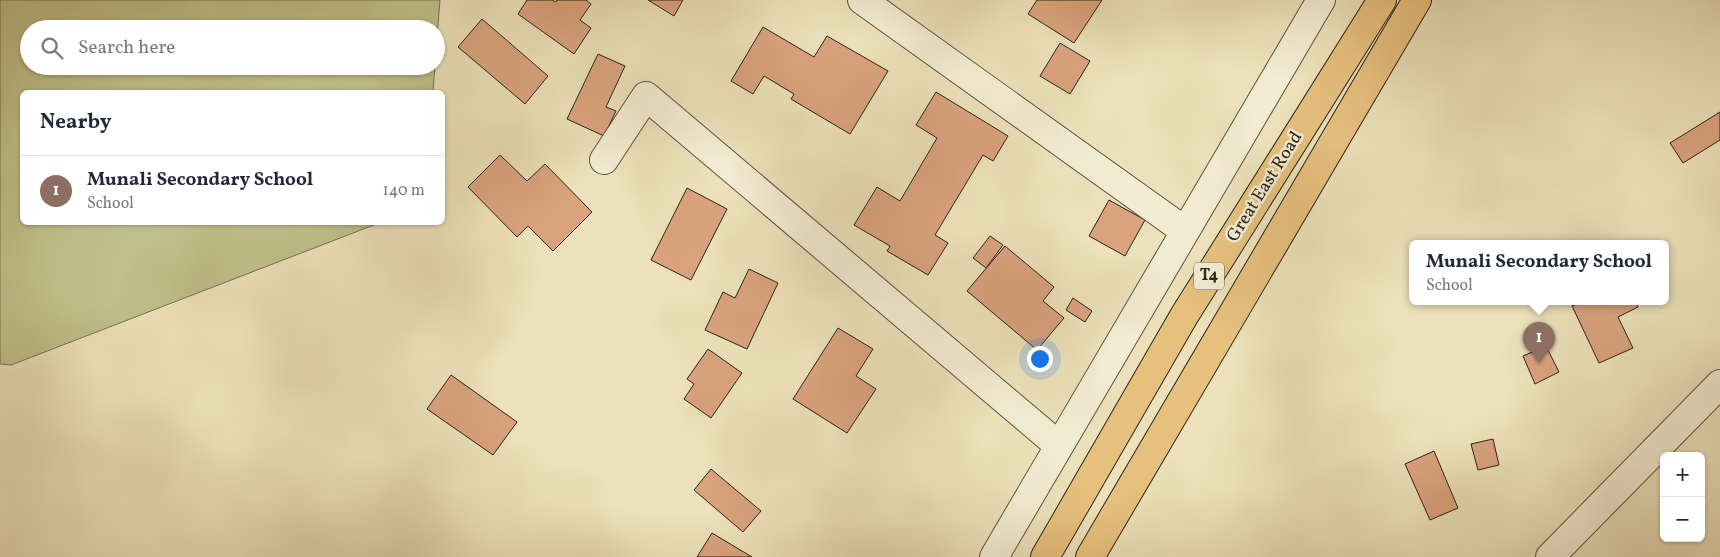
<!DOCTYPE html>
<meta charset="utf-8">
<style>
body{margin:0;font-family:Vollkorn,serif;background:#f2f2f3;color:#1f2937}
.controls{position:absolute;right:15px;bottom:15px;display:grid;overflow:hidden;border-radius:8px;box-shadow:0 1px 4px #0004}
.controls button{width:45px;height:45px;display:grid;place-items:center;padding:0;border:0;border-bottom:1px solid #e0e1e3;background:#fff;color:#1f2937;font:25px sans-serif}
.you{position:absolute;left:1039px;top:358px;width:18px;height:18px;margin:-12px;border:4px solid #fff;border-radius:50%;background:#1a73e8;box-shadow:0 0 0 8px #1a73e833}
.badge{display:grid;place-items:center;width:32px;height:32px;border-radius:50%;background:#7c3aed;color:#fff;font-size:16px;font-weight:700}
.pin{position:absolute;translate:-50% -41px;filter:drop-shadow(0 1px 2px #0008)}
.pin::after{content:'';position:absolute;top:26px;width:18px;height:15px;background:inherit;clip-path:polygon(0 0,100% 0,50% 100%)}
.popup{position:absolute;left:1409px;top:240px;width:260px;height:65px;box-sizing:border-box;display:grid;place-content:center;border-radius:8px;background:#fff;filter:drop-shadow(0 1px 4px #0005);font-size:16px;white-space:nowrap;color:#747a83}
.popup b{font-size:19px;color:#1f2937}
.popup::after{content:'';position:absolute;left:50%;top:100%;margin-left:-10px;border:10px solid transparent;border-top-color:#fff}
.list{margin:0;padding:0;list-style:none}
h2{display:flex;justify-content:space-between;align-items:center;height:65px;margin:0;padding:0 20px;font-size:21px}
h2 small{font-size:16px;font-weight:400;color:#747a83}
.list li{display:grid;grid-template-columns:32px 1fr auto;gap:15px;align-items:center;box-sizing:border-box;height:70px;padding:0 20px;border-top:1px solid #e0e1e3}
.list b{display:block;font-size:19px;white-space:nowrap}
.list p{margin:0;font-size:16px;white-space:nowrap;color:#747a83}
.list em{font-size:16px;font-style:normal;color:#747a83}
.icon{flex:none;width:28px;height:28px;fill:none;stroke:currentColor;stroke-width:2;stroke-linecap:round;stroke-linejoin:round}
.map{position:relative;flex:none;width:1720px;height:557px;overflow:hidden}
.search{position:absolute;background:#fff;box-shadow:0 1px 4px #0004;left:20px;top:20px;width:425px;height:55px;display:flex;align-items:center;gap:12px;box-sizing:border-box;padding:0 18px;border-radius:28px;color:#747a83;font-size:19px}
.panel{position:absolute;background:#fff;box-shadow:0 1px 4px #0004;left:20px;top:90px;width:425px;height:135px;border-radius:8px}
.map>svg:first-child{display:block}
</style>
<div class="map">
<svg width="1720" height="557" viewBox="0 0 1720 557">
<rect width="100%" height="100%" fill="#ece1ba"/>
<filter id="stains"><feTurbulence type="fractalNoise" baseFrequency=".004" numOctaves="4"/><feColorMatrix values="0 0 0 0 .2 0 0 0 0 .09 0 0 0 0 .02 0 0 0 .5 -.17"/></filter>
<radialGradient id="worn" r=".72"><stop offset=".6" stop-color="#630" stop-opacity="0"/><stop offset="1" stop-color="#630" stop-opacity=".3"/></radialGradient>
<path fill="#c0c08a" stroke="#767252" d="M0 0H440L436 49V29H29V66H435L433 92H22V222L379 223 11 365 0 364Z"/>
<path fill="#d9a37d" stroke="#2b2319" d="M527 0H552L556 2 557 0H586L591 4 580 20 591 28 574 54 518 14Z
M648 0H683L674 16Z
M1037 0H1102L1074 43 1028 14Z
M482 19 548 76 525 104 458 47Z
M763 27 814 57 827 36 888 71 850 134 791 99 794 94 764 76 753 94 731 81Z
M1060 43 1090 61 1070 94 1040 76Z
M598 54 625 66 606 107 616 111 604 136 567 119Z
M936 92 1008 136 993 161 983 155 935 235 948 243 928 275 887 251 890 246 854 225 877 187 900 201 937 138 916 125Z
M1720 112V140L1683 163 1670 143Z
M500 155 527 181 545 164 592 212 553 251 528 226 517 237 468 187Z
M687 188 727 209 691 280 651 260Z
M1109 200 1145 220 1125 256 1089 236Z
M990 236 1003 245 986 268 973 258Z
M1005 246 1054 287 1043 301 1064 318 1037 350 967 291Z
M749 269 778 283 747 349 705 330 723 292 735 298Z
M1073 298 1092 311 1085 322 1066 310Z
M1582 302H1636L1638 307 1618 317 1633 348 1599 363 1572 306Z
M838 328 873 349 856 376 876 389 847 433 793 399Z
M1546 346 1559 372 1535 384 1523 356Z
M708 349 742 373 711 418 684 399 694 384 687 379Z
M451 375 517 422 493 455 427 409Z
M1493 439 1499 465 1478 470 1471 444Z
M1434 451 1458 508 1430 520 1405 464Z
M711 469 761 511 743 532 694 490Z
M712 533 752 557H697Z"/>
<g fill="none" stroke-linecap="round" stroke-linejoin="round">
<defs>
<path id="minor" d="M862 0 1185 231
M604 160 646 96 1058 445
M994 557 1321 0
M1550 557 1720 384"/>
<path id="major" d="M1045 557 1184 316 1382 0
M1090 557 1417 0"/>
</defs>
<use href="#minor" stroke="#5b5241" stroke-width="30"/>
<use href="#major" stroke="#2b2319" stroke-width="30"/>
<use href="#minor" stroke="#f3ecd2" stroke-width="28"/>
<use href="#major" stroke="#e6c07d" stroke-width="28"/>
</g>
<g text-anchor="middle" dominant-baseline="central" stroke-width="5" stroke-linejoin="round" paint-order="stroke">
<rect fill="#f3ecd2" stroke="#675f50" stroke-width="1" x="1194" y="262.5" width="30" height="27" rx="4"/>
<g font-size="16" font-weight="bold" fill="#2b2319">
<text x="1209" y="276">T4</text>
</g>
<g font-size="18" fill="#2b2319" stroke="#f3ecd2">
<text transform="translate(1265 187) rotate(-58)">Great East Road</text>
</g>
</g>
<rect width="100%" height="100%" filter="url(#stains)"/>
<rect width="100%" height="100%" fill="url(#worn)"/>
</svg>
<div class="controls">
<button>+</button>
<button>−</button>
</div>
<div class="you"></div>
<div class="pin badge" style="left:1539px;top:363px;background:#8d6e63">1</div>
<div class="popup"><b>Munali Secondary School</b>School</div>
<div class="search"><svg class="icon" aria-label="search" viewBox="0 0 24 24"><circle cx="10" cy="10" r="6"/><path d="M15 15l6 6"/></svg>Search here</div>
<section class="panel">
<h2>Nearby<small></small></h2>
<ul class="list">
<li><span class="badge" style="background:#8d6e63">1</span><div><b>Munali Secondary School</b><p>School</p></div><em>140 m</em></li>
</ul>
</section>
</div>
